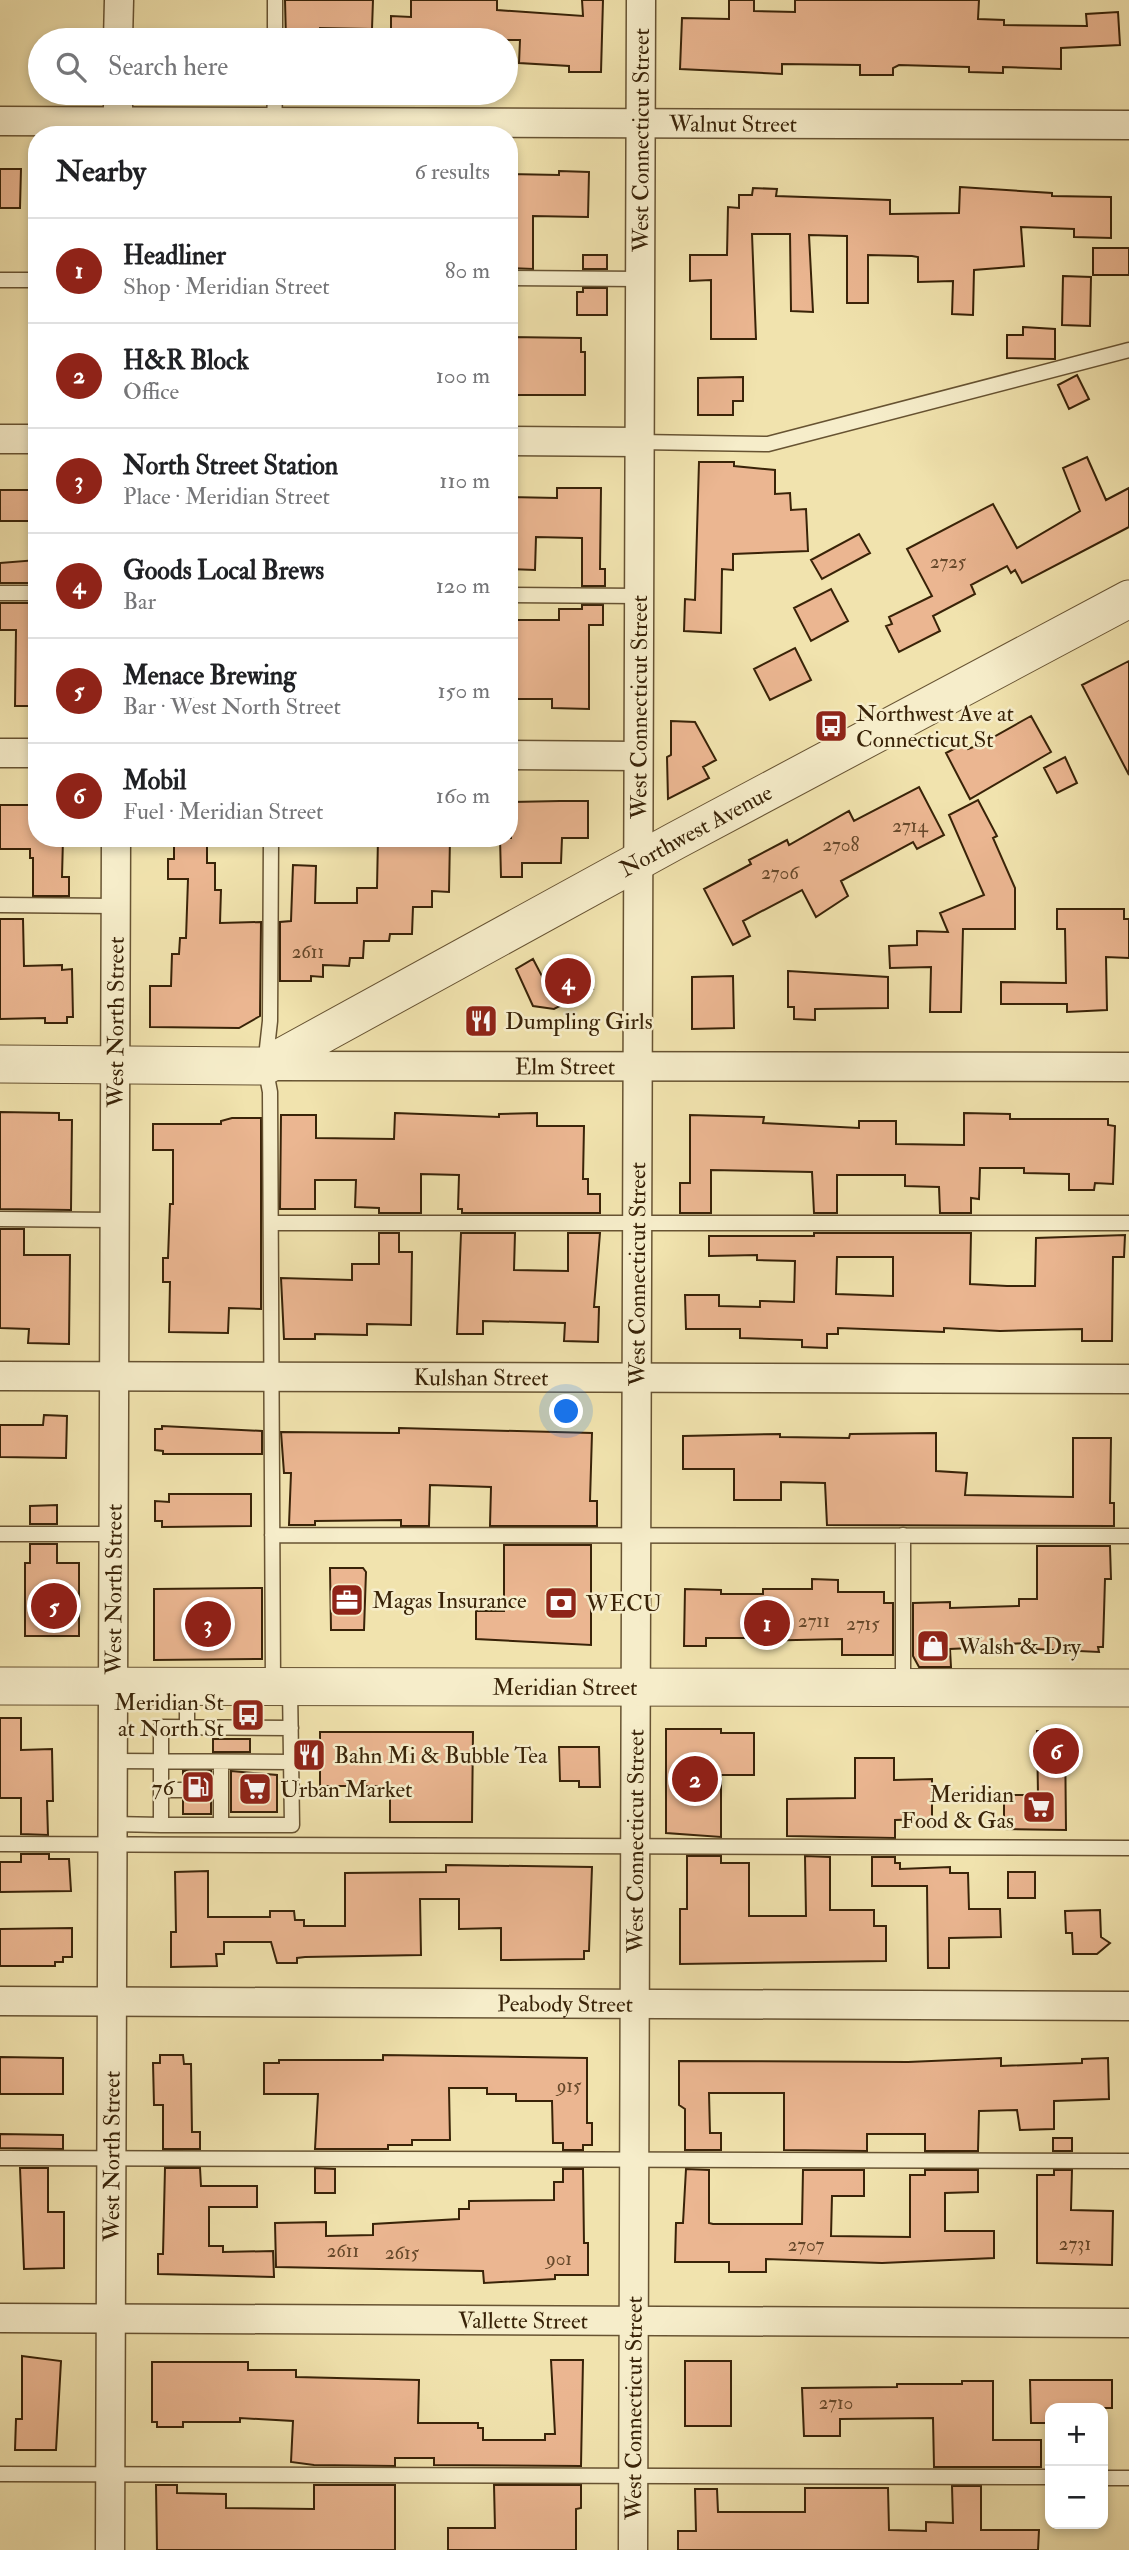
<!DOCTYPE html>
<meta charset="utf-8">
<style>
body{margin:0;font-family:"IM FELL Double Pica",serif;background:#f6f6f6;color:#202124}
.controls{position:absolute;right:21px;bottom:21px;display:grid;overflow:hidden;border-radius:14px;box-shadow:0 4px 10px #0003}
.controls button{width:63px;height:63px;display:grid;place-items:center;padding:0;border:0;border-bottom:2px solid #e0e0e0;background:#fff;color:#202124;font:35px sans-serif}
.you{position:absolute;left:567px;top:1412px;width:24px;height:24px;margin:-18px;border:5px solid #fff;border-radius:50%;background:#1a73e8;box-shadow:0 0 0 10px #1a73e833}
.badge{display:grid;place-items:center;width:46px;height:46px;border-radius:50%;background:#8f2418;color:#fff;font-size:23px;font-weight:700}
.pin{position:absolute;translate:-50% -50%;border:4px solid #fff;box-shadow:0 2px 7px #0006}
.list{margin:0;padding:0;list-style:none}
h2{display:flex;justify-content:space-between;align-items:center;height:91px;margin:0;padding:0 28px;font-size:30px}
h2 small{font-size:23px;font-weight:400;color:#757577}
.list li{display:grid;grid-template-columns:46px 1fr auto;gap:21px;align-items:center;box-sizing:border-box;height:105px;padding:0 28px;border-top:2px solid #e0e0e0}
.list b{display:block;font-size:26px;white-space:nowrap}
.list p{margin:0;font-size:23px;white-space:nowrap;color:#757577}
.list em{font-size:23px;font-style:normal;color:#757577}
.icon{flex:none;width:38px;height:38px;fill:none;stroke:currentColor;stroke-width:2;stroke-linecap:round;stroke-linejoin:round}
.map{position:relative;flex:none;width:1129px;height:2550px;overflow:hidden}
.search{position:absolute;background:#fff;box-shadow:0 4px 10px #0003;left:28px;top:28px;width:490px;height:77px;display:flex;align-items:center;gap:18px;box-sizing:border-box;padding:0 24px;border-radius:38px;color:#757577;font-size:26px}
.panel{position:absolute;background:#fff;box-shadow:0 4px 10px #0003;left:28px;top:126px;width:490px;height:721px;border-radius:28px}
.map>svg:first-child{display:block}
</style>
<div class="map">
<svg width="1129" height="2550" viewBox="0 0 1129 2550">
<rect width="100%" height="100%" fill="#f1e3ae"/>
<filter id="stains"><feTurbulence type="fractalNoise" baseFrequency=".00286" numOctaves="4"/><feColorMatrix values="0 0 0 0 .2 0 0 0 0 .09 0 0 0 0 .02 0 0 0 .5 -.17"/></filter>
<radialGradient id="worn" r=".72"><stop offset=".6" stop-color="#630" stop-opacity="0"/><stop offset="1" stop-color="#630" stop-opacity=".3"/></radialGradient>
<path fill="#ebb691" stroke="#392308" stroke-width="2" fill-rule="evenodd" d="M285 0H373L372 29 320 28V40H286Z
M411 0H497V10L583 16 582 0H603L601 72H569V66L519 63 520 40H391V16L411 17Z
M729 0H754V11L795 12V0H979L978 19 1004 20V25L1087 26 1086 14 1118 12 1120 45 1061 48V69L1003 67V73L969 72V67L899 65 893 68V75H860V65L782 64V74L680 69 682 18 729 19Z
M0 169H21L20 208H0Z
M559 171 589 172 588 217 533 216V269L509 268V174L559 175Z
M960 187 1052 193V196L1111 197V238L1074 237V229L1021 227 1024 266 974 270 973 315 952 314 953 281 918 282V257L912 256 868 255V303H847V236L809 235 813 312 791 311 790 234H752L756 339H711V280L690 281V255H727L728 207 739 208V195H752L753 188 777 189 776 196 890 200V214L959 213Z
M1093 248H1129V275H1093Z
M583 255H607V269H583Z
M1063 276 1091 277 1090 326 1062 325Z
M583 288H607V315H577V292H583Z
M1023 327 1055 329V359L1007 358V335H1023Z
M509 337 581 338V352H585V395H515V388H509Z
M1077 375 1089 399 1069 409 1058 385Z
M743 377V401H733V415H698V378Z
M1087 457 1106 500 1129 488V527L1022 583 1015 570 1011 573 1007 566 971 585 975 594 933 616 940 631 899 652 886 626 892 624 889 617 932 596 907 549 993 504 1017 548 1080 511 1063 468Z
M699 462H734V466L775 470V494L790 493 791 510 806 509 808 551 733 554V570L722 569 721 633 684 631 685 599 695 600Z
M557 488H601L600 569H605V586H582V538L536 537 535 570 509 569V497L557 498Z
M0 490H37V521H0Z
M859 534 870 553 822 579 811 560Z
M37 560V583H0V563Z
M831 589 848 621 811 641 794 608Z
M0 603H37V706H15L16 630H0Z
M582 605H603V625H589V709L552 708V699H509V620H559V609H582Z
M795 648 811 680 770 700 754 669Z
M1129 661V775L1082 685Z
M1031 716 1051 752 970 799 946 753 965 743 968 749 981 744Z
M671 721 695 722 716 760 703 767 709 778 668 799 667 757 671 755Z
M1065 757 1077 783 1057 793 1044 768Z
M919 787 944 835 917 849 913 842 841 881 848 896 816 917 802 890 743 921 750 936 733 945 704 889 751 864 749 860 787 840 789 845 849 811 854 821Z
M978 800 997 836 993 838 1015 888V929H963L961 1012H930L931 967 890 968 889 946 917 945V931L948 932 940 913 984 895 949 815Z
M560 801H588V838H562L561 863H522V877H501L500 838H511L512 802Z
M0 805H37V838H63L62 877H69V896H33V858H30V849H0Z
M378 838H450L449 892 432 891V907H413L412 934H390L389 941H364L363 958H350L349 966 323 965V977L311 976V981H280V922L291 921 293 865 316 866 315 903H357V888H377Z
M174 842H207V863H215V890H221L220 923 261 922 260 1016 239 1028 150 1027V986H171L172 954H179L180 938H186L188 879H168V859H174Z
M1057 909H1124V919H1129V958L1106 957 1107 1010 1067 1012V1004H1001V982L1066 983 1065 929H1057Z
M0 919H23L24 966 62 965V970L72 969 73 1017H67V1023H45V1018L0 1019Z
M533 959 545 982 581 965 593 989 554 1009 533 1006 516 969Z
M788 971 888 977V1008L815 1009V1020L794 1019V1007H788Z
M733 976 734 1028 692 1029V977Z
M0 1112 59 1113V1120H72L71 1210 0 1209Z
M395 1113 499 1117V1114L537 1113V1126H584L583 1179H588V1194H600V1213H462V1209H458L459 1175 421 1174V1213H379V1208L355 1207 356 1180H315V1209H280L281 1115H316V1138L394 1139Z
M964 1113 1010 1114V1119H1108V1125L1115 1126 1113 1184 1095 1183 1094 1190H1069V1174L1024 1173V1168H980L979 1199 971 1198V1213H940L939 1187 905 1186V1175H837V1213H814L812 1172 711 1170V1213H680V1183H690V1115L764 1117 763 1123 859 1128V1121H896V1144L964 1145Z
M232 1118H261V1309L229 1308 228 1333 169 1332 170 1282H163V1258H168L170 1204H173V1150H153V1124H221V1121Z
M0 1229H24V1255H70L69 1344 28 1343 29 1329 0 1328Z
M379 1233H399V1252H412L411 1325 367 1324V1335L315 1334V1339H284L281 1278 352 1280V1264H379Z
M461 1233H515L514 1270 568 1271V1233H600L594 1307H599L598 1342 564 1341 565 1323 483 1321V1334H457Z
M814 1233H971L970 1284 1007 1286H1035L1036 1238 1125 1235 1124 1257H1113L1112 1341H1082V1329L1000 1331 944 1328V1332L838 1328V1334H827V1348L802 1347V1340L740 1338V1329H686L685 1295H719V1306L760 1307V1301L794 1302 795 1261 757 1260V1255L709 1256V1236H814ZM837 1257H893V1296L836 1294Z
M44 1415 67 1416 66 1458 0 1457V1425H43Z
M162 1426 262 1431V1454H163V1451L155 1450V1429H162Z
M399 1428 592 1433 590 1501H597V1526H490L491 1487 430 1485 429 1526H401V1520L315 1521V1525H289L291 1473H284L281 1432 399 1433Z
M936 1433V1471L967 1473 965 1495 1073 1497V1438H1111L1110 1503H1114V1526L827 1525 825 1483 781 1482V1500H734V1469H683V1436L780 1434V1437L849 1438 850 1434Z
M169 1494H251V1526L162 1527V1521H155V1501L169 1502Z
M57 1505V1524H30V1506Z
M30 1544H57V1563H79V1636H25V1563H30Z
M504 1545H591V1645L476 1639V1611H504Z
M1037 1546H1110L1111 1579H1105L1103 1647H1098L1099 1652 1036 1649V1643L992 1644V1647L950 1649 951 1667H919L913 1656V1603L950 1602V1608L1019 1606V1599H1037Z
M330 1568H363L366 1572 364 1630H331Z
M812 1579 838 1580V1592H884V1603H893V1655H842V1639L750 1641V1638H706V1646H684L685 1589 721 1590V1594H763V1589H812Z
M262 1588V1659L154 1660V1589Z
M0 1718H21V1750L52 1749 53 1801H47L48 1835 21 1834V1798H0Z
M666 1729H721V1733H754V1775H721V1837L666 1833Z
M1037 1731H1065L1066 1830 1004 1829V1800H1011V1795H1038Z
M320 1732H473L472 1822H390V1786H320Z
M213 1739H250V1752H213Z
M559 1747H599L600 1787H579V1781H560Z
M855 1758H894V1780L932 1779V1819L895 1820V1838L787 1836V1799L855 1798Z
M183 1771H211V1814H183V1800L191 1795 193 1789 188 1782 183 1780Z
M231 1771 277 1775V1812H231Z
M21 1854H49V1859H69L71 1891 0 1892V1862H21Z
M687 1856H721V1863H749V1916H806L805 1856 830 1857V1910H874V1926H886V1961L680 1964V1909H687Z
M872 1857H895V1863H900V1869L950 1867V1873H968L969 1909H1000L1001 1937 949 1938V1968H928L927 1886H872Z
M446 1865 592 1867 589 1951H584V1959L501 1960V1928L459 1929V1899H420L421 1955 305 1957 297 1958V1963H277L271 1942H224V1954H216L217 1966 171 1967V1932H176L175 1872 208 1871V1917H270V1911H294L295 1920H304V1926H345V1873L446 1872Z
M1008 1872H1035V1898H1008Z
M1100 1910 1101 1937 1110 1943 1097 1954H1073L1072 1933H1066L1065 1911Z
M72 1928V1957H63V1962H55V1966H0V1929Z
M160 2055H183L184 2064H191L192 2132H200V2149H163V2105H154L153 2063H160Z
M383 2055 587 2058V2123H592V2145H583V2150H563V2143H553L552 2101H516V2094H487V2088H449L450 2140H412V2145H388V2149H315L318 2094H264V2063H279V2060H383Z
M0 2057 63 2058V2094H0Z
M1001 2058V2066L1082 2063V2059L1108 2058 1109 2099 1054 2101V2129L1020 2130 1017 2110 979 2111 978 2151H925V2134H867V2151L784 2150V2093H709L710 2133H721V2150H685V2109L679 2105V2061L908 2062Z
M0 2134 63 2135V2149L0 2148Z
M1053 2138H1072V2151H1053Z
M20 2168H48V2212H64V2268L24 2269Z
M165 2168H200L201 2186H257V2207H209V2246H223V2252L273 2251 274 2277 158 2274V2254H163Z
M315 2168 335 2169V2193H315Z
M563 2169H583L584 2243H588V2275H555V2279L484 2283 483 2271 276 2267 275 2223 326 2222V2236L373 2235V2224L459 2219V2209H469V2201L554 2200V2182H563Z
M686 2169 709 2170V2223L713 2224H802L803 2170H864V2196H832L831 2236 910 2237V2175H925V2170H978V2192L945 2193V2231H994V2258L882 2263 766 2259V2272H729V2262H675L676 2223H683Z
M1054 2170H1072L1071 2210 1113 2211 1112 2265 1037 2263V2175H1054Z
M22 2356 61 2361 56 2450H15L16 2419H22Z
M551 2360H583L581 2466 434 2465V2458H395V2466L314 2465 291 2462 293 2421 240 2418V2422H183V2427H157V2422H152V2362H248V2370H296V2377L419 2380 418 2423H478V2428H483V2440H545V2434H555Z
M685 2361H731V2426H685Z
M1030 2380H1112V2408H1050V2423H1031Z
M962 2381H993V2440H1041V2467H934L933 2418 840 2419V2436H804L802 2388 897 2387V2384H962Z
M156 2485H177V2493L226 2494V2508L314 2509V2485H395V2550H157Z
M494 2485H581V2508L576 2509V2550H448V2528H495Z
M952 2486H981V2530H1039L1038 2550H678V2531H696L695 2489H717L718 2512H805V2488H888L889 2530 926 2531V2522L953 2523Z"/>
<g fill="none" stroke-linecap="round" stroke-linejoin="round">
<defs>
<path id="service" d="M275 40V0
M274 126 275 93
M509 278 640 279
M0 280H37
M639 442 768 444 1129 350
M0 593H37
M509 595 639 596
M271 838 270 1021 265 1066 270 1092 273 1685
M0 905 115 906
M0 1219 115 1220
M271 1223H1129
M0 1534H114
M272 1535 1129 1536
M903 1686V1535
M290 1688C291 1734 291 1780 292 1825H161V1727L291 1728
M187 1727V1687
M112 1761 291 1762
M221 1762V1825
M161 1790H183
M113 1824 161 1825
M0 1844 1129 1848
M0 2158 1129 2161
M0 2474 1050 2477
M1103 2478H1129"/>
<g id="minor">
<path d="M118 40 119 0"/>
<path id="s1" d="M0 121 1129 125"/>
<path d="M118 135V93"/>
<path d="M0 439H37"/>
<path d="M509 441 639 442"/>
<path d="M0 753H37"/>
<path d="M509 755 638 756"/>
<path id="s2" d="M267 1066 1129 1067"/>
<path id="s3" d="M0 1376 1129 1379"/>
<path id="s4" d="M0 2001 1129 2006"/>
<path id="s5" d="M0 2318 1129 2323"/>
<path id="s6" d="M110 2550 116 838"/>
<path id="s7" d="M633 2550 641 0"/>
</g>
<g id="tertiary">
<path id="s8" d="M0 1064 265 1066 675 841 1129 599"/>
<path id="s9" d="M0 1686 1129 1688"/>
</g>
</defs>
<use href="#service" stroke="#675332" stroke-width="17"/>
<use href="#minor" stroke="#675332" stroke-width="31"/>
<use href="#tertiary" stroke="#675332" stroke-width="39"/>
<use href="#service" stroke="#f6edca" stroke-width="14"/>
<use href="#minor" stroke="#f6edca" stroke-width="28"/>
<use href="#tertiary" stroke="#f6edca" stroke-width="37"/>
</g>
<defs>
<symbol id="bus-square" viewBox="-11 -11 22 22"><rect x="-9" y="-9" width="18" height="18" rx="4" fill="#8f2418" stroke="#f6edca"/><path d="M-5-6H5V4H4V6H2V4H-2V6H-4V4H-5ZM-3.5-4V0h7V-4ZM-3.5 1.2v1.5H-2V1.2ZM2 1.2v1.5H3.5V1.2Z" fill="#fff"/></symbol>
<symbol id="restaurant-square" viewBox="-11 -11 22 22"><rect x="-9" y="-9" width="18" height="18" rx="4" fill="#8f2418" stroke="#f6edca"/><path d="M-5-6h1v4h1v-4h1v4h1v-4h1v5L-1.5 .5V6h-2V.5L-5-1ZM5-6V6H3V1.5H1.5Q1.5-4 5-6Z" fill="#fff"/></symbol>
<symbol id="office-square" viewBox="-11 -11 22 22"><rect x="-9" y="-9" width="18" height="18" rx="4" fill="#8f2418" stroke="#f6edca"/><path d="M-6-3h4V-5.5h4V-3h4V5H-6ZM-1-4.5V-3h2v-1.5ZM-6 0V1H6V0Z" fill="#fff"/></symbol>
<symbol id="bank-square" viewBox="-11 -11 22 22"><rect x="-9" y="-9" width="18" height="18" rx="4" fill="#8f2418" stroke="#f6edca"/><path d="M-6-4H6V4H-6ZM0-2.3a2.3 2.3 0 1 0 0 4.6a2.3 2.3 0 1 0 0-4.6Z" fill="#fff"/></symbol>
<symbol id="shop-square" viewBox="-11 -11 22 22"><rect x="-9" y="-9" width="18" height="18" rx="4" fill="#8f2418" stroke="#f6edca"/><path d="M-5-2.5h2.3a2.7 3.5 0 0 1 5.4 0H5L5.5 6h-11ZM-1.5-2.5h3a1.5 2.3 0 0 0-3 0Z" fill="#fff"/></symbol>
<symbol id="fuel-square" viewBox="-11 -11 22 22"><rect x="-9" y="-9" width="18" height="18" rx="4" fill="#8f2418" stroke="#f6edca"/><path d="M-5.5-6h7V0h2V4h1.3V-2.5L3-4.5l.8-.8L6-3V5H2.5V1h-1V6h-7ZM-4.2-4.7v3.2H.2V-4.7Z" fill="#fff"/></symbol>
<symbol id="supermarket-square" viewBox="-11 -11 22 22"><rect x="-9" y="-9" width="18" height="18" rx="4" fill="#8f2418" stroke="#f6edca"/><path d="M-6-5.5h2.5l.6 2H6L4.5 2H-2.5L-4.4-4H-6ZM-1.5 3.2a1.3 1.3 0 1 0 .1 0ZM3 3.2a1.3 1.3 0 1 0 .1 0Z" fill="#fff"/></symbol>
</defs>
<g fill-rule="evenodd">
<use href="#bus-square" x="812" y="707" width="38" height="38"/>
<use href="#restaurant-square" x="462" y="1002" width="38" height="38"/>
<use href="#office-square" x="328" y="1581" width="38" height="38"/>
<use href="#bank-square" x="542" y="1584" width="38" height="38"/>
<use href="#shop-square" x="914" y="1627" width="38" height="38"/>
<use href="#bus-square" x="229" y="1696" width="38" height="38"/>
<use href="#restaurant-square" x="290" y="1736" width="38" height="38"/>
<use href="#fuel-square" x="179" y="1768" width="38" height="38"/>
<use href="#supermarket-square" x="236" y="1770" width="38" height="38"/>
<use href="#supermarket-square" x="1020" y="1788" width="38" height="38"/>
</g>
<g text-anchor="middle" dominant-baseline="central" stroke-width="5" stroke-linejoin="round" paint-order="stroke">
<g font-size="19" fill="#66482a">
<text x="948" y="562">2725</text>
<text x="910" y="826">2714</text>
<text x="841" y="845">2708</text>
<text x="780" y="873">2706</text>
<text x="308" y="952">2611</text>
<text x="814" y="1621">2711</text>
<text x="863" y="1624">2715</text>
<text x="569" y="2086">915</text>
<text x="1075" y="2244">2731</text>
<text x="806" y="2245">2707</text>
<text x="343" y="2251">2611</text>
<text x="402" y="2253">2615</text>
<text x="559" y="2259">901</text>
<text x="836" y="2403">2710</text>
</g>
<g font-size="23" fill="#392308" stroke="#f6edca">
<text stroke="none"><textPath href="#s1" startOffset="733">Walnut Street</textPath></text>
<text stroke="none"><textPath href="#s7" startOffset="2410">West Connecticut Street</textPath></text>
<text stroke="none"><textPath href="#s7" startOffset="1843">West Connecticut Street</textPath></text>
<text stroke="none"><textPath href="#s8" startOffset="756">Northwest Avenue</textPath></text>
<text stroke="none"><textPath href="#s6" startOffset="1528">West North Street</textPath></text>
<text stroke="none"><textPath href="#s2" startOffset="298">Elm Street</textPath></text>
<text stroke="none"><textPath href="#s7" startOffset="1276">West Connecticut Street</textPath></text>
<text stroke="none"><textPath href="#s3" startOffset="481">Kulshan Street</textPath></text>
<text stroke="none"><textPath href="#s6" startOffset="961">West North Street</textPath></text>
<text stroke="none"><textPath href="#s9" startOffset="565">Meridian Street</textPath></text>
<text stroke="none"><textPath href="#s7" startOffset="709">West Connecticut Street</textPath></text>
<text stroke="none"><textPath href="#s4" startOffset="565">Peabody Street</textPath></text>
<text stroke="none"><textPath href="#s6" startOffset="394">West North Street</textPath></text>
<text stroke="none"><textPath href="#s5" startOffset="523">Vallette Street</textPath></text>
<text stroke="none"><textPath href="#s7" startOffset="142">West Connecticut Street</textPath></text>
</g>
<g font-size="23" fill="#392308" stroke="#f6edca" text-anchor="start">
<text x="856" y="713">Northwest Ave at<tspan x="856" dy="26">Connecticut St</tspan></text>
<text x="505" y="1021">Dumpling Girls</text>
<text x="372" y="1600">Magas Insurance</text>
<text x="586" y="1603">WECU</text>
<text x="958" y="1646">Walsh &amp; Dry</text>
<text x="224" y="1702" text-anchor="end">Meridian St<tspan x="224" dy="26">at North St</tspan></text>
<text x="334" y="1755">Bahn Mi &amp; Bubble Tea</text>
<text x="174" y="1787" text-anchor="end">76</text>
<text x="280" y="1789">Urban Market</text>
<text x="1014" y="1794" text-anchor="end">Meridian<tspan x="1014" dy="26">Food &amp; Gas</tspan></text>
</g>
</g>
<rect width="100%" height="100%" filter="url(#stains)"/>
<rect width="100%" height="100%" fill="url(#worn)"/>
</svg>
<div class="controls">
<button>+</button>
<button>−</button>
</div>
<div class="you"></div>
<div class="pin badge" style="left:767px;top:1623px">1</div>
<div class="pin badge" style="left:695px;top:1779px">2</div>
<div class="pin badge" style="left:208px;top:1624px">3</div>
<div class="pin badge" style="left:568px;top:981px">4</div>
<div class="pin badge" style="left:54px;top:1606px">5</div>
<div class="pin badge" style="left:1056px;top:1751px">6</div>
<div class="search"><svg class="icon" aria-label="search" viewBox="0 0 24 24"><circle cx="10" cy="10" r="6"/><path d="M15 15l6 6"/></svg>Search here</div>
<section class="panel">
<h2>Nearby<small>6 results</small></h2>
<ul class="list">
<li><span class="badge">1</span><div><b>Headliner</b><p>Shop · Meridian Street</p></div><em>80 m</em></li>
<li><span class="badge">2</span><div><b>H&amp;R Block</b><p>Office</p></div><em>100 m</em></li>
<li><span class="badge">3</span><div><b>North Street Station</b><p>Place · Meridian Street</p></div><em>110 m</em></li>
<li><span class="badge">4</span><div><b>Goods Local Brews</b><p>Bar</p></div><em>120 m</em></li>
<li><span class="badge">5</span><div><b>Menace Brewing</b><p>Bar · West North Street</p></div><em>150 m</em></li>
<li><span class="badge">6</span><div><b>Mobil</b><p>Fuel · Meridian Street</p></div><em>160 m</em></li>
</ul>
</section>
</div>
